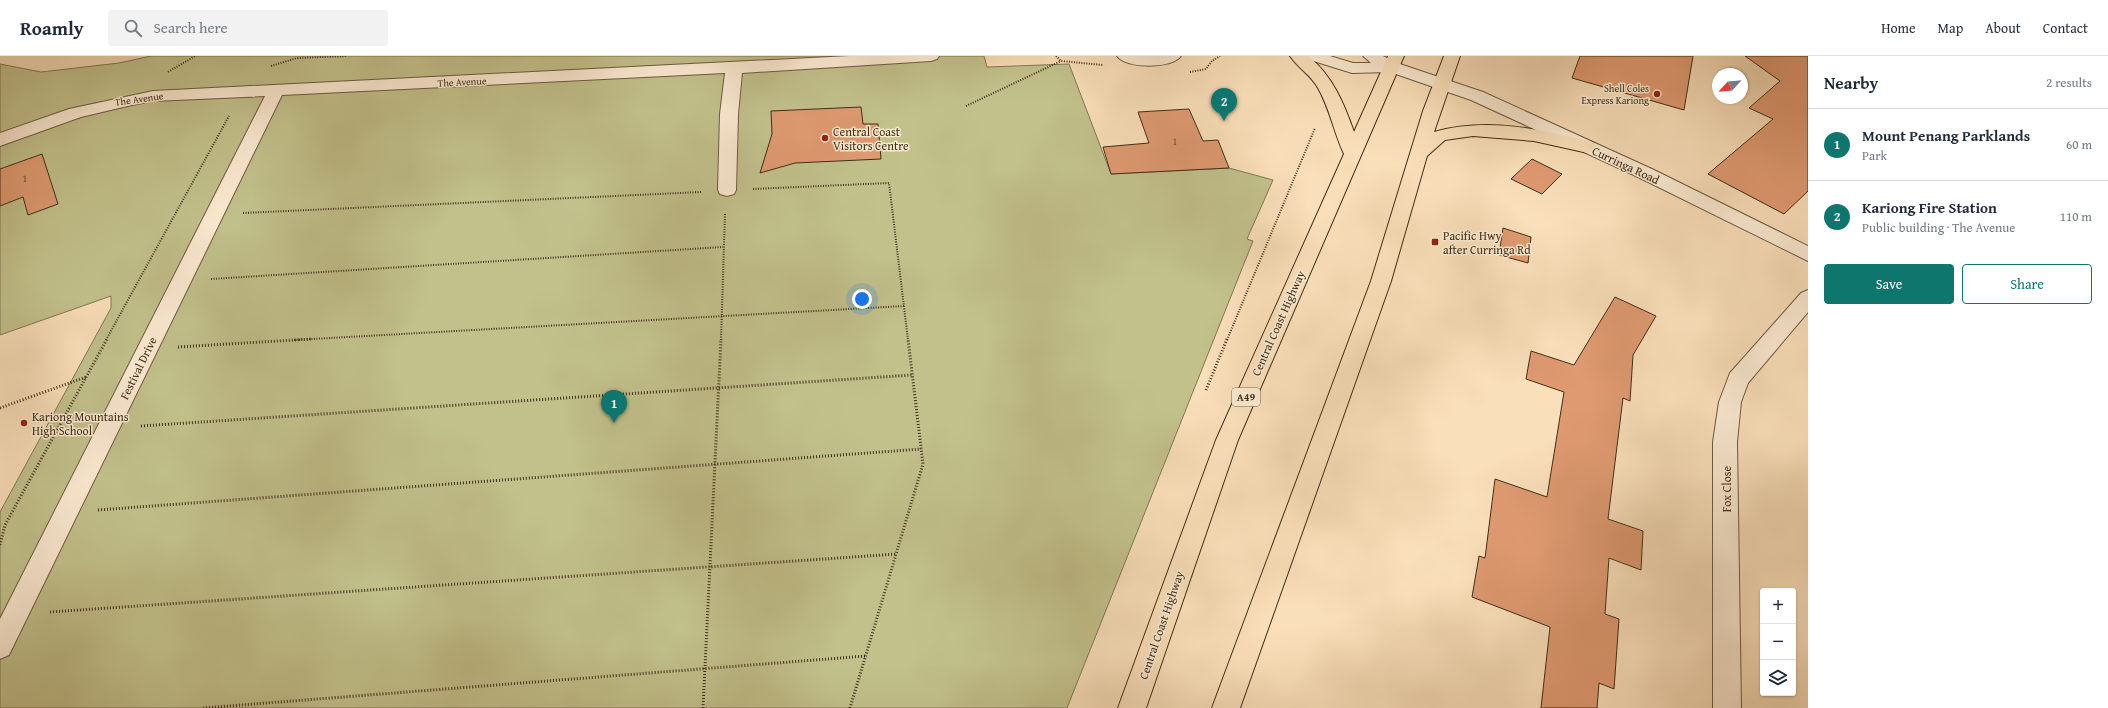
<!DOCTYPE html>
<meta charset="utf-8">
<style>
body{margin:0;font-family:"Gentium Book Plus",serif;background:#f2f2f3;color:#1f2937}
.controls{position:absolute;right:12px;bottom:12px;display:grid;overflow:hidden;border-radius:4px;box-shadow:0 1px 3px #0004}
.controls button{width:36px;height:36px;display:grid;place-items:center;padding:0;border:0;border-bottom:1px solid #e0e1e3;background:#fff;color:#1f2937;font:20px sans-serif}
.compass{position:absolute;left:1712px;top:12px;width:36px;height:36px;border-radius:50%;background:#fff;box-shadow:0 1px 3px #0004;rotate:244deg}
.you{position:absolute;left:862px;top:243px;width:14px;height:14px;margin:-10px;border:3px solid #fff;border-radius:50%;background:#1a73e8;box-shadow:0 0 0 6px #1a73e833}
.badge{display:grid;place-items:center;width:26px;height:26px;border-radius:50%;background:#0f766e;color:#fff;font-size:13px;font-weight:700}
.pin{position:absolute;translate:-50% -33px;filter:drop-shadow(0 1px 2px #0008)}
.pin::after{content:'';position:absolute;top:21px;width:14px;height:12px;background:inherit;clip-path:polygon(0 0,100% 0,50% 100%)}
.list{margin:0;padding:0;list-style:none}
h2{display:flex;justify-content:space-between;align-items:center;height:52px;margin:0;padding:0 16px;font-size:17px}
h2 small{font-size:13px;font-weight:400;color:#747a83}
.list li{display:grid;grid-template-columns:26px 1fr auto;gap:12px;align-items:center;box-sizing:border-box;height:72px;padding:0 16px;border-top:1px solid #e0e1e3}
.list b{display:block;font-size:15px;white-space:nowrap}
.list p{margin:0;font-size:13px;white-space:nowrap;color:#747a83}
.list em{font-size:13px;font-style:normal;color:#747a83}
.actions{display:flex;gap:8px;padding:12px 16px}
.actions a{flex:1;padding:9px 0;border:1px solid #0f766e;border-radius:4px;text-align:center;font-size:14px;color:#0f766e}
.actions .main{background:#0f766e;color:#fff}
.icon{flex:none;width:22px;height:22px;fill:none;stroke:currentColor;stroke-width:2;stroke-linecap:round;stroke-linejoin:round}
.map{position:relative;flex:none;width:1808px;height:652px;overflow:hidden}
header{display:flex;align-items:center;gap:24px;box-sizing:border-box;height:56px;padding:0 20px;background:#fff;border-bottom:1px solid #e0e1e3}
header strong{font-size:19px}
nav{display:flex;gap:22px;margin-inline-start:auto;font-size:14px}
.search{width:280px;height:36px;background:#f2f2f3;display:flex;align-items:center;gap:10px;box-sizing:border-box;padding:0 14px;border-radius:4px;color:#747a83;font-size:15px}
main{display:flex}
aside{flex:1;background:#fff}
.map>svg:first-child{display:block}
</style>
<header>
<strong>Roamly</strong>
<div class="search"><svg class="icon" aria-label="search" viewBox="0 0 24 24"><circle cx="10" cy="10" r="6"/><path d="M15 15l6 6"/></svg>Search here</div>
<nav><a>Home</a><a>Map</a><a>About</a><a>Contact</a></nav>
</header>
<main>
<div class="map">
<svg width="1808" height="652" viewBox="0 0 1808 652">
<rect width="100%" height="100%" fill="#f9dfba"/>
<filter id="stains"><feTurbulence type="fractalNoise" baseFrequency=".005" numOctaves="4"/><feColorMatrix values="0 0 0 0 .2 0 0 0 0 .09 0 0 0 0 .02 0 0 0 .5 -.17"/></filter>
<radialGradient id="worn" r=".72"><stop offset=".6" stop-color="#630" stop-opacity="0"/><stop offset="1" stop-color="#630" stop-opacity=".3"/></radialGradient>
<path fill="#c2c18c" stroke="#817852" d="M151 0H984L987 11 1069 8 1111 118 1229 112 1273 124 1247 183 1253 185 1067 652H0V456L111 252V240L0 279V8L41 16 119 7Z"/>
<path fill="#df9a71" stroke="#402f17" d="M1580 0H1693L1684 54 1572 22Z
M1745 0H1808V135L1784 158 1708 118 1773 63 1749 52 1780 25Z
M861 51 863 68H878L881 103 795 107 760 117 772 78 771 55Z
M1189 53 1203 85 1218 84 1229 112 1111 118 1103 91 1149 87 1138 56Z
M42 98 58 148 28 159 23 141 0 150V113Z
M1532 103 1562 118 1542 138 1511 123Z
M1503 172 1531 181 1528 207 1499 199Z
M1615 241 1656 260 1633 299 1630 345 1623 342 1608 463 1643 475 1641 514 1609 502 1605 558 1619 563 1614 633 1599 627 1597 652H1541L1550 571 1472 541 1479 500 1485 502 1495 423 1547 441 1564 336 1526 323 1531 295 1574 309Z"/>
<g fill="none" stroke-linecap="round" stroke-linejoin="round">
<defs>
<path id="minor" d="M850 0H939L937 3 931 5 742 17 738 58 736 134 734 138 727 140 720 138 718 134 720 58 725 17 282 39 9 599 0 603V563L265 40 153 45 132 49 81 61 0 90V77L69 53 153 35Z
M1117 0H1181C1172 13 1126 13 1117 0Z
M1305 0H1330L1353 7H1371L1363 0H1383L1397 7 1483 36 1652 113 1808 190V205L1638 121 1471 44 1390 16 1352 17 1307 3Z
M1808 234V256L1748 327 1741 346 1737 386 1741 652H1713V386L1719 346 1730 317 1801 237Z"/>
<path id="highway" d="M1290 0H1308C1332 19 1344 47 1354 76L1388 0H1404L1238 384 1146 652H1118L1216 384 1344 98C1334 77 1330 53 1318 32 1311 19 1298 12 1290 0Z
M1444 0H1460L1434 76C1487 61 1542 73 1594 87L1597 91 1594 95 1588 97 1534 85 1473 80 1445 84 1427 100 1391 225 1240 652H1212L1371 225 1423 55Z"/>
</defs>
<use href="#minor" stroke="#6e5b40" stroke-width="2"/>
<use href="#highway" stroke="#402f17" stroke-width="2"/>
<path stroke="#402f17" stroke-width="2" stroke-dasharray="1 1.5" stroke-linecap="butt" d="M1056 0 1061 5 1103 9
M271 10 297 2 347 0
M168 16 195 0
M1190 16 1206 13 1212 5 1220 0
M966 50 1061 5
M753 133 889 127 908 284
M243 157 702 136
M211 223 723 191
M106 284 229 60
M294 284 904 250
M721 284 725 157
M1227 284 1315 72"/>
<path stroke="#402f17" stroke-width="3" stroke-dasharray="1 2" stroke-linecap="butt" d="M178 291 311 283
M1206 334 1227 283
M0 352 86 321
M141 370 912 319
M98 454 921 393
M0 489 5 469 107 283
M50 556 897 498
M203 652 866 600
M703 652 721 283
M850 652 923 408 908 283"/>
<use href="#minor" fill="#fbead2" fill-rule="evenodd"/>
<use href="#highway" fill="#f9dfba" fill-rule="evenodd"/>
</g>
<g fill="#8f2418" stroke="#fbead2" stroke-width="1.5">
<circle cx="1657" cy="38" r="4"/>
<circle cx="825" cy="82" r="4"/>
<rect x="1431" y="182" width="8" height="8" rx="2"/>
<circle cx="24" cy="367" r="4"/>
</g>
<g text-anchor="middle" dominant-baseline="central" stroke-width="3" stroke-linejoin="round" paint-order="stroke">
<g font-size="10" fill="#402f17" stroke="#fbead2">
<text transform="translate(462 26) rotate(-3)">The Avenue</text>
<text transform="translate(139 43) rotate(-8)">The Avenue</text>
</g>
<g font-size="10" fill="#402f17" stroke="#fbead2" text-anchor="end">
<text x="1649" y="32">Shell Coles<tspan x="1649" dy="12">Express Kariong</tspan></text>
</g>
<g font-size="10" fill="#684a2e">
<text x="1175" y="85">1</text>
<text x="25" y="122">1</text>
</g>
<rect fill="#fbead2" stroke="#78674f" stroke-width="1" x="1232" y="332" width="28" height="18" rx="3"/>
<g font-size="11" font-weight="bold" fill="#402f17">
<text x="1246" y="341">A49</text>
</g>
<g font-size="12" fill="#402f17" stroke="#fbead2" text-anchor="start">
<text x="833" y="75">Central Coast<tspan x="833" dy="14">Visitors Centre</tspan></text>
<text x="1443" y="179">Pacific Hwy<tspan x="1443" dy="14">after Curringa Rd</tspan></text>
<text x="32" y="360">Kariong Mountains<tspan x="32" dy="14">High School</tspan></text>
</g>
<g font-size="12" fill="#402f17" stroke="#fbead2">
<text transform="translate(1626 109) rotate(25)">Curringa Road</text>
<text transform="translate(1278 267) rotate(-66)">Central Coast Highway</text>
<text transform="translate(138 312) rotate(-64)">Festival Drive</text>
<text transform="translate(1726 433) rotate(-90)">Fox Close</text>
<text transform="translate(1161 569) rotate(-71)">Central Coast Highway</text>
</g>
</g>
<rect width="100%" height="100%" filter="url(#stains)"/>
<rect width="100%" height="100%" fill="url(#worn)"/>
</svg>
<div class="controls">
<button>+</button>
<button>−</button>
<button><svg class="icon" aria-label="layers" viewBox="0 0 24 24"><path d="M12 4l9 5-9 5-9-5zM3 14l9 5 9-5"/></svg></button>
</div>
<svg class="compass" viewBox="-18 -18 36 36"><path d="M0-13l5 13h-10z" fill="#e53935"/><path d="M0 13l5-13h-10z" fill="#747a83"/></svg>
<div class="you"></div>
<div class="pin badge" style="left:614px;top:367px">1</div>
<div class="pin badge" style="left:1224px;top:65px">2</div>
</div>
<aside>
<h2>Nearby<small>2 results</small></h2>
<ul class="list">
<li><span class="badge">1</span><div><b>Mount Penang Parklands</b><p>Park</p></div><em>60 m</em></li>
<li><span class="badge">2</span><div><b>Kariong Fire Station</b><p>Public building · The Avenue</p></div><em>110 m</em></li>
</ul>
<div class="actions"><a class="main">Save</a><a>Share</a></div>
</aside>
</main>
